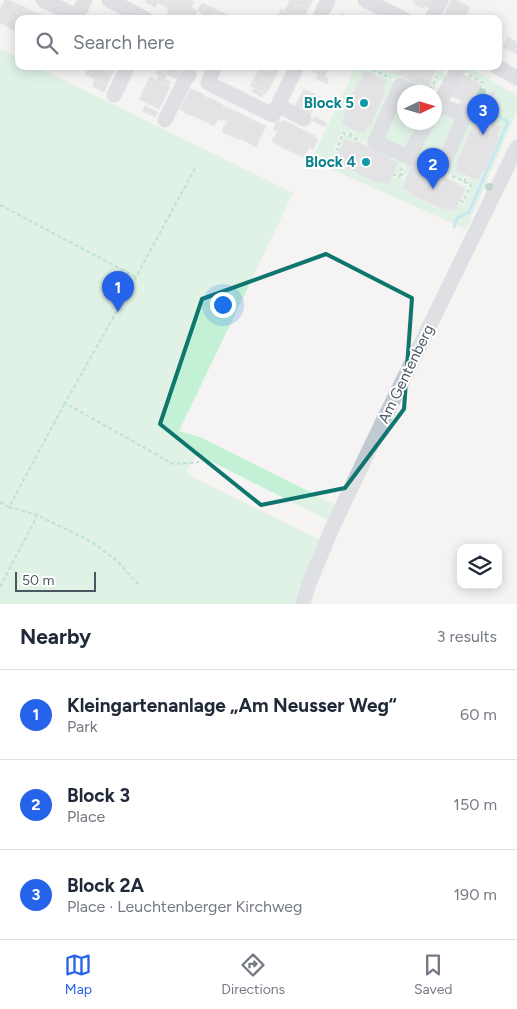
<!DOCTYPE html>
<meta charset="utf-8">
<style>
body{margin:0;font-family:Figtree,sans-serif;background:#f2f2f3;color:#1f2937}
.controls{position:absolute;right:15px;bottom:15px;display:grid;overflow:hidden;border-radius:10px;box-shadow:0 2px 12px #0003}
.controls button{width:45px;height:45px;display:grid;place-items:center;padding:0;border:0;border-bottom:1px solid #e0e1e3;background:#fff;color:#1f2937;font:25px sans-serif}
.compass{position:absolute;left:397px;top:85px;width:45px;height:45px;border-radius:50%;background:#fff;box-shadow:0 2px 12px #0003;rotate:86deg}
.scale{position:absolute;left:15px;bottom:12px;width:81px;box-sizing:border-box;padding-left:5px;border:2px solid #4a5661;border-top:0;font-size:14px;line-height:18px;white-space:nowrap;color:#4a5661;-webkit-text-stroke:4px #fff;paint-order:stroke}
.you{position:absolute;left:222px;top:304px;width:18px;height:18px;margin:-12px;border:4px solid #fff;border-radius:50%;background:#1a73e8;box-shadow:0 0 0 8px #1a73e833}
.badge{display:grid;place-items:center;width:32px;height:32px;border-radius:50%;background:#2563eb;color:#fff;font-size:16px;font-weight:700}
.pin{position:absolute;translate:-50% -41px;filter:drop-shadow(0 1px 2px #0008)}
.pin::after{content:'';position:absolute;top:26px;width:18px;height:15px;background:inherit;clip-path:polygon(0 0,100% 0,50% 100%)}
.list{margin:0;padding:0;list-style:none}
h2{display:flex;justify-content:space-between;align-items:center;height:65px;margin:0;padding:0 20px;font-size:21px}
h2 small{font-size:16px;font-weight:400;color:#747a83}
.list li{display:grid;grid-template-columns:32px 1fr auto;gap:15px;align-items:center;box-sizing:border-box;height:90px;padding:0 20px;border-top:1px solid #e0e1e3}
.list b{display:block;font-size:19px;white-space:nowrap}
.list p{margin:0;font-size:16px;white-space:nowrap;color:#747a83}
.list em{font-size:16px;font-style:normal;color:#747a83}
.icon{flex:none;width:28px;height:28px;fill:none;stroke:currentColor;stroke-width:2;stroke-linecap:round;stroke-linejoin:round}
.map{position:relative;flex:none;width:517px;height:604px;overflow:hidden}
.search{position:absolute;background:#fff;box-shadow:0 2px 12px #0003;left:15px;right:15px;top:15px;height:55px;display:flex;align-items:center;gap:12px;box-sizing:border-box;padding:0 18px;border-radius:10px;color:#747a83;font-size:19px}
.sheet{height:335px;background:#fff}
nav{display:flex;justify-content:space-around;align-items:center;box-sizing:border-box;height:70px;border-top:1px solid #e0e1e3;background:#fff;font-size:14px;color:#747a83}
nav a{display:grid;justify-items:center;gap:2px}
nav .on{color:#2563eb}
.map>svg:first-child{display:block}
</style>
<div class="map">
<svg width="517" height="604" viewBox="0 0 517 604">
<rect width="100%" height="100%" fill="#f5f3f3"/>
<path fill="#c3f1d5" d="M0 49 19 58V66H35L293 193 179 431 200 437 338 506 328 520 196 454 187 471 193 477 322 541 298 604H0Z
M356 66H368L367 69 375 73 374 75 365 71 361 80 359 79 343 114 345 116 342 124 351 129 349 134 342 131 334 150 339 153 335 161 344 165 343 168 378 183 379 181 388 185 392 176 399 179 400 177 405 180 402 188 410 192V195L445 210 446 208 455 211 459 202 464 204 472 185 467 182 469 177 478 180 482 171 484 172 499 137 497 136 501 127 492 123 493 119 471 108 478 96 490 102 496 92 492 90 487 98 480 93 485 82 464 71 467 66 517 96V111L466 229 311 160Z
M371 66H384V67L418 84 420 82 428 86 433 78 435 79 427 92H420L404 83 370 68Z
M438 66H455L453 71 446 67 442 73 449 78 446 83 439 80 432 92H430L439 76 435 73Z
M379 75 398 83 372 144 352 136 355 130 364 134 368 125 370 126 386 91 383 90 387 81 378 77Z
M398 97 404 100V122L426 123 404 152 379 141Z
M441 108 461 117 439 167 415 156Z
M470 111 488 120V121L479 117 475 126 472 125 457 161 459 162 464 175 462 180 443 171Z
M344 135 375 148 405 159 399 174 394 172 398 163 389 159 390 157 355 141 354 143 345 139 341 148 339 147Z
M408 159 468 187 463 199 461 198 465 189 456 185 457 183 421 168 411 166 407 175 402 173Z"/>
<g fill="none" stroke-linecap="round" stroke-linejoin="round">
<path stroke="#90daee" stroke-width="3" d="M454 227 457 218 469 212 508 122 477 104"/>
</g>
<path fill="#cdcfd5" stroke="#d7d9de" d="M5 0H9L15 3 4 25 0 23V9Z
M147 0H153L151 5 146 3Z
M153 0H167L164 6 158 3 155 8 151 5Z
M167 0H180L172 16 167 14 169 9 164 6Z
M180 0H189L194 2 186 17 179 14 177 19 172 16Z
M290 0 308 9 303 19H300L284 11Z
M290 0H313L308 9Z
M412 0H433L429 8 424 6 423 8 414 4 415 1Z
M451 0H456L470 7 464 19H448V18L444 15Z
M15 3 25 7 13 30 4 25Z
M202 3 207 5 203 14 197 11Z
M207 5 217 10 213 19H200Z
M24 7 29 10 24 19H19Z
M191 8 197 11 194 19H189L186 17Z
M281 9 284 11 281 18 278 16Z
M29 10 33 12 30 19H24Z
M217 10 227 15 225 19H213Z
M284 11 300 19H280Z
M33 12 43 16 41 19H30Z
M343 14 353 19H337L339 15Z
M508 37 517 42V54L503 47Z
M90 66H97L112 74 107 85 85 74Z
M97 66H116L112 74Z
M162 66H176L182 69 177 79 159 71Z
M260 66H263L277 73 272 83 256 75Z
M263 66H280L277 73Z
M311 66H330L324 77 310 70Z
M384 66H438L428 86 420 82 418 84 383 67Z
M158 70 167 74 165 79 156 74Z
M365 71 387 81 383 90 386 91 370 126 368 125 364 134 341 124 345 116 343 115 359 79 361 80Z
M318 74 329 79 327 84 316 79Z
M256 75 272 83 266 94 250 86Z
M464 75 481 84 467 109 458 105 461 101 452 96Z
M159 76 171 82 169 86 157 80Z
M150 77 170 87 165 97 145 87Z
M95 79 107 85 104 92 92 86Z
M145 87 165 97 159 109 139 99Z
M254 88 264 93 262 97 252 92Z
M190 89 204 94 203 95 206 97 196 117 184 113 185 112 180 109Z
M304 89 319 96 315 109 314 108 311 114 295 106Z
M493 90 496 92 491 100 487 98Z
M206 97 211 99V98L224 106 214 126 196 117Z
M145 106 158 112 155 117 142 111Z
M224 106 228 108 222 121 218 119Z
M228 108 233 110 227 121 223 119Z
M233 110 251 119 240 140 222 132 223 129V127L225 126Z
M315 116 327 123 325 127 312 121Z
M479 117 501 127 497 136 499 137 492 154 480 149 481 148 479 147 478 149 465 143 473 125 475 126Z
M251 119 266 126 256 147 241 139Z
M277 120 282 123 277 132 273 130Z
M283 120 299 128 288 150H287L272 142 273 139V137L275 136Z
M299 128 315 136 304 157 288 150Z
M314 137 318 139 313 150 309 147Z
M345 139 354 143 355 141 390 157 389 159 398 163 388 185 379 181 378 183 343 167 344 165 335 161Z
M465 143 478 149 479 147 481 148 480 149 492 154 484 172 482 171 478 180 455 171 459 162 457 161Z
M411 166 421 167 457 183 456 185 465 189 455 211 446 208 445 210 410 194V192L402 188Z"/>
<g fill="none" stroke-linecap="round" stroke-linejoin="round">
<path stroke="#7ad0a6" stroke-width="2" stroke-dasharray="4 2.5" stroke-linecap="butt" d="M369 66 368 68 391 78
M469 75 483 83 471 104
M430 90 437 77 434 75
M477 93 489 100
M477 113 491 119 490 122
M350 136 353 129
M340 150 337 149 343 133 361 141
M195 168 136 277 65 403 173 464 199 462
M393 174 399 177 402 168
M400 174 406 177
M452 176 471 185 463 202 460 200
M464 182 467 176
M0 205 136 277
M0 502 9 507 65 403
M9 507 37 515 92 542 117 561 140 586
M0 587 37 516"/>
<path stroke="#c1cad2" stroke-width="15" d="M43 0 77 16 85 0
M109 0 146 19
M365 0 404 19
M319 19 328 0
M432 19 441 0
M215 66 208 83 273 115 297 66
M496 66 517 78
M414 92 400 86 375 142 440 171 465 115 434 102
M114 95 128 66
M278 105 304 119
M435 111 460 66
M165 120 185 80 189 75
M408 156 428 122
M303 604 308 586 332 528 383 421 517 147"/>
</g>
<g fill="#7bb799">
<circle cx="482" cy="92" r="4"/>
<circle cx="489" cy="187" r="4"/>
</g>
<path d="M0 0H517V604H0ZM326 254 412 298 404 409 345 488 261 505 160 424 202 299Z" fill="#f5f3f3" fill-opacity=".55" fill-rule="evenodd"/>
<path fill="none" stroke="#0f766e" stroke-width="4" stroke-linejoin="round" d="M326 254 412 298 404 409 345 488 261 505 160 424 202 299Z"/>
<g fill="#0f9aa8" stroke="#fff" stroke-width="2">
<circle cx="364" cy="103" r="5"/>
<circle cx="366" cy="162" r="5"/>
</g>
<g text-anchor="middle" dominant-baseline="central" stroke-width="4" stroke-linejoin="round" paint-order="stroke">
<g font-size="15" font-weight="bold" fill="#0d838f" stroke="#fff" text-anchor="end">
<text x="354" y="103">Block 5</text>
<text x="356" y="162">Block 4</text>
</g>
<g font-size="15" fill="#4a5661" stroke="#fff">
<text transform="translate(406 374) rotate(-64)">Am Gentenberg</text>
</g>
</g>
</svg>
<div class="controls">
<button><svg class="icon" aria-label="layers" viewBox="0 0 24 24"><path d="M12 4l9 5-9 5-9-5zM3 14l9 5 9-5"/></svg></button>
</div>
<svg class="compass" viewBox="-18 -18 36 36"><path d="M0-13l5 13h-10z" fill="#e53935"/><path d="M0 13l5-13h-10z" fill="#747a83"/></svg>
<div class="scale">50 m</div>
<div class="you"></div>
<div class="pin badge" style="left:118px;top:312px">1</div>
<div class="pin badge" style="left:433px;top:189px">2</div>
<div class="pin badge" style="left:483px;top:135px">3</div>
<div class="search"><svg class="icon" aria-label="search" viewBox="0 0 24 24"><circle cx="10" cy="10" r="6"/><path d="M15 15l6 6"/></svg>Search here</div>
</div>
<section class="sheet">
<h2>Nearby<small>3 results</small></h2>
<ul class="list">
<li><span class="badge">1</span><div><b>Kleingartenanlage „Am Neusser Weg“</b><p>Park</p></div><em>60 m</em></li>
<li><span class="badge">2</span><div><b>Block 3</b><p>Place</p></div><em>150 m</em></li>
<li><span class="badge">3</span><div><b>Block 2A</b><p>Place · Leuchtenberger Kirchweg</p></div><em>190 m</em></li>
</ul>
</section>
<nav>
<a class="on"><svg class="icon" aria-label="map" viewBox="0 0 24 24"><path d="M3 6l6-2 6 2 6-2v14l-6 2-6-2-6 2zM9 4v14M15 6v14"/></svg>Map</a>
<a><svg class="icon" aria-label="directions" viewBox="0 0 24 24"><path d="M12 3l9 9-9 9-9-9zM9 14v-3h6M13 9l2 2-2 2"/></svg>Directions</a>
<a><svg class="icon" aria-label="saved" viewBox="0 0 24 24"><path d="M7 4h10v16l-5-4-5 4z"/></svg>Saved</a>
</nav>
